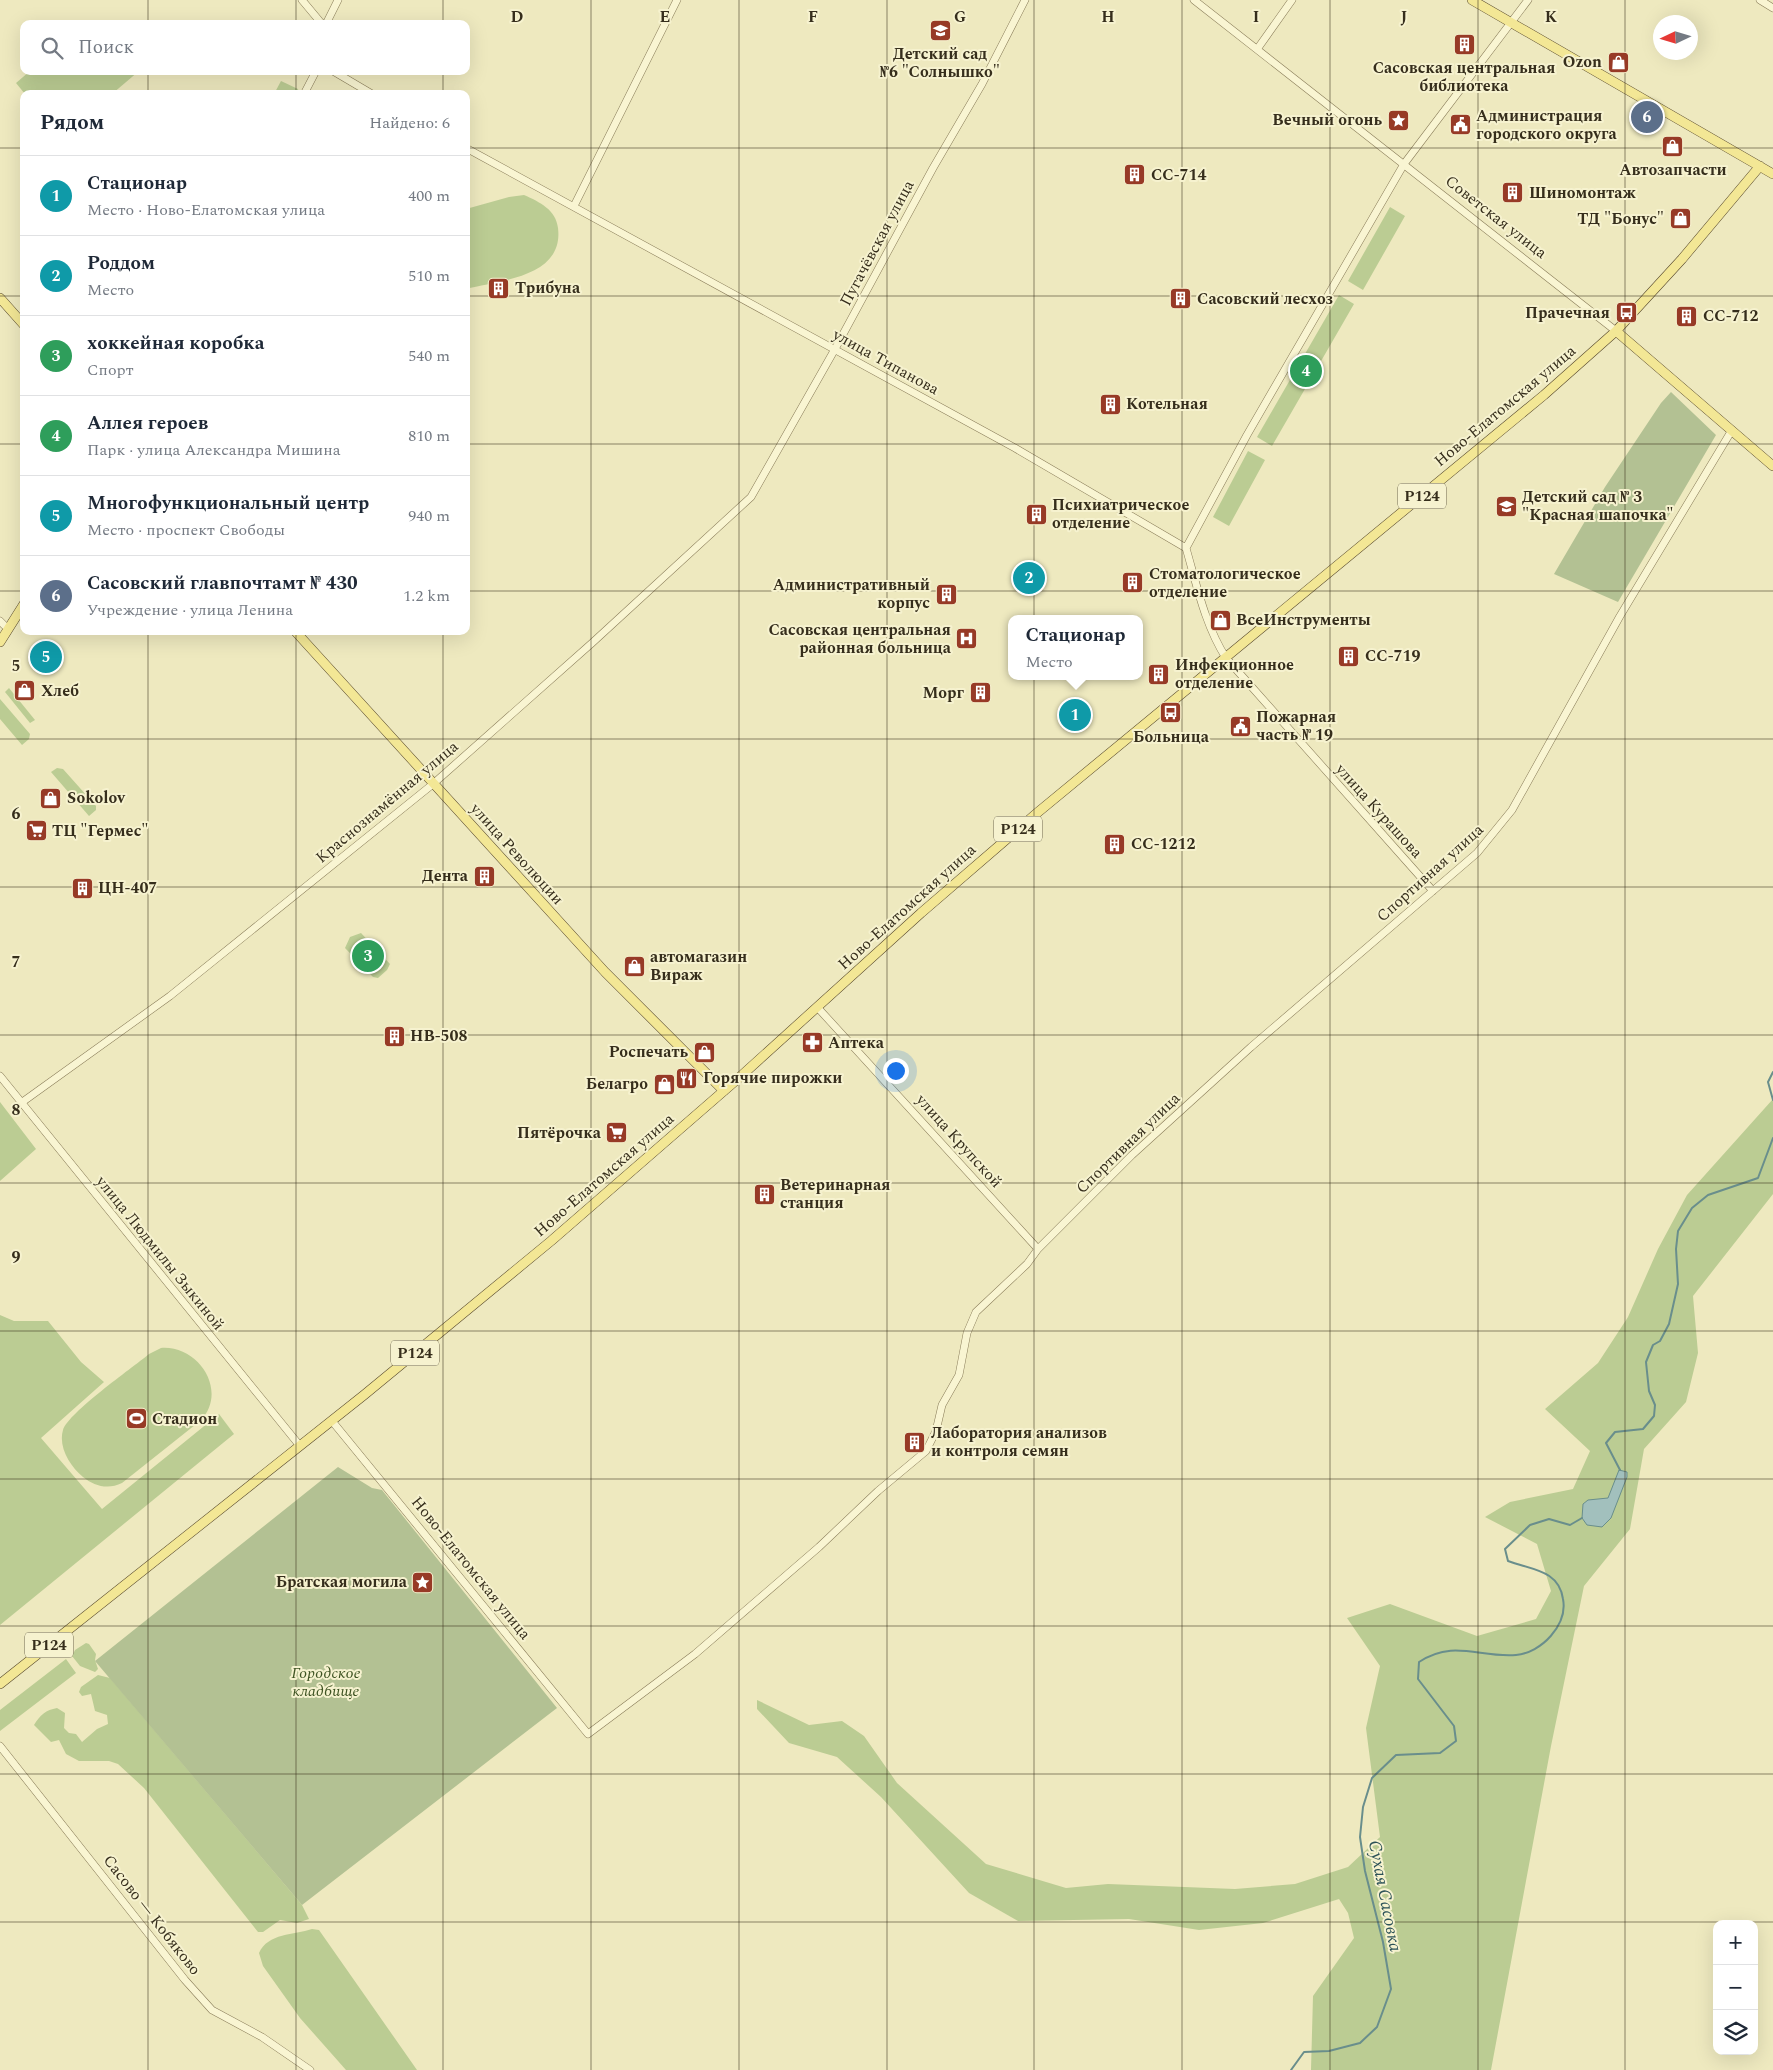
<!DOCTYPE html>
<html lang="ru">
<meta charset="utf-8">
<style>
body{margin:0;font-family:Spectral,serif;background:#f2f2f3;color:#1f2937}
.controls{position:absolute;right:15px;bottom:15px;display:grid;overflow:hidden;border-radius:10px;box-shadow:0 5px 20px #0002}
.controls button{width:45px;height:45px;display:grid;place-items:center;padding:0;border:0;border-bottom:1px solid #e0e1e3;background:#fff;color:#1f2937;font:25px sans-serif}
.compass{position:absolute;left:1653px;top:15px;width:45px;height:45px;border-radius:50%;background:#fff;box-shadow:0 5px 20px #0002;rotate:266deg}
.you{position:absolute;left:895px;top:1070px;width:18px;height:18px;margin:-12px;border:4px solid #fff;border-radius:50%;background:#1a73e8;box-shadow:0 0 0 8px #1a73e833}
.badge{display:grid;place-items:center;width:32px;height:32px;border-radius:50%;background:#2563eb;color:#fff;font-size:16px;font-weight:700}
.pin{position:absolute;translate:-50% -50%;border:2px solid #fff;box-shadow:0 1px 5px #0006}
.popup{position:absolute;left:1008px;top:615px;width:135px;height:65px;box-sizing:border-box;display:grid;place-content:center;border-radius:10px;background:#fff;filter:drop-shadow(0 1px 4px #0005);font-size:16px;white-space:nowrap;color:#747a83}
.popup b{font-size:19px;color:#1f2937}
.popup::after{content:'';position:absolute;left:50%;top:100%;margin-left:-10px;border:10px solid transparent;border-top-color:#fff}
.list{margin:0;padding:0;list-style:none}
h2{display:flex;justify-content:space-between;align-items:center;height:65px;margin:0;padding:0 20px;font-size:21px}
h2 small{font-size:16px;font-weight:400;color:#747a83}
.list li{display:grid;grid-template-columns:32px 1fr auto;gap:15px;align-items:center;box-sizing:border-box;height:80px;padding:0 20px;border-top:1px solid #e0e1e3}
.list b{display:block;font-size:19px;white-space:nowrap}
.list p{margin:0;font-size:16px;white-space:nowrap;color:#747a83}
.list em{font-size:16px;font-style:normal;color:#747a83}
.icon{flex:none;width:28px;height:28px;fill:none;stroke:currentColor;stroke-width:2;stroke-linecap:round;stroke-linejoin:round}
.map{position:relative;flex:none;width:1773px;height:2070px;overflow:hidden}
.search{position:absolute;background:#fff;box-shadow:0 5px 20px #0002;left:20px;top:20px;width:450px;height:55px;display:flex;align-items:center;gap:12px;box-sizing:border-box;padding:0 18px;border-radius:10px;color:#747a83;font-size:19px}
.panel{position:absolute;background:#fff;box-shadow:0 5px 20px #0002;left:20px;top:90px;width:450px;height:545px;border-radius:10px}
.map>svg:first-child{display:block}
</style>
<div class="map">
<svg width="1773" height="2070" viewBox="0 0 1773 2070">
<rect width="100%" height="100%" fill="#eee9bf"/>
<path fill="#bbcc93" d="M30 71H139L112 94H25L16 83Z
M281 81 298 89 299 94H274Z
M524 195C540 202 556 210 558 228 564 277 501 280 466 289V209L509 197Z
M1390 207 1405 216 1363 290 1348 281Z
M1339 295 1354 304 1272 446 1257 437Z
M1248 451 1265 460 1229 526 1213 517Z
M9 688 35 720 30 723 5 692Z
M0 699 30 734 29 739 22 745 0 719Z
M57 768 63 769 96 806V810L89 816 51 772Z
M361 933 390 964 387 970 378 978 373 977 345 948 350 937Z
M1773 1099V1194L1693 1296 1698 1353 1686 1402 1644 1449 1630 1529 1584 1586 1551 1746 1491 2070H1311L1313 1996 1354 1938 1348 1913 1339 1899 1263 1923 1199 1930 1129 1919 1018 1921 969 1893 881 1797 837 1757 789 1743 757 1709V1700L809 1725 842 1721 864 1736 897 1783 986 1864 1066 1888 1108 1884 1235 1889 1295 1884 1348 1867 1380 1837 1366 1728 1380 1666 1347 1618 1390 1604 1477 1636 1536 1619 1551 1591 1537 1544 1485 1517 1510 1502 1573 1489 1590 1451 1545 1409 1598 1363 1628 1317 1658 1249 1687 1195Z
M0 1102 36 1149 0 1181Z
M0 1315 14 1321H48L81 1362 104 1382 41 1438 102 1509 219 1414 234 1434 0 1625Z
M161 1348C199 1345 229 1392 200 1421L122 1483C108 1490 94 1486 83 1477 70 1466 58 1447 63 1430 69 1412 131 1369 149 1354Z
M86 1643 89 1644 96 1654 95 1660 98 1669 95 1672 80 1666 72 1656 75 1650Z
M66 1659 76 1673 0 1731V1710Z
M98 1675 110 1678 302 1905 309 1919 297 1923 280 1920 263 1932H258L144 1788 118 1764 109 1761H79L66 1754 59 1740 51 1742 34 1725C40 1715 46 1710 57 1708L65 1713 64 1728 69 1733 76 1734 82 1742 97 1729 108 1724 107 1715 95 1711 91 1694 82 1696 79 1692 81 1687Z
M312 1929 319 1930 417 2070H346L300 2018 263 1966 259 1953C268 1933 294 1935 312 1929Z"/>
<path fill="#b3c193" d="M1671 392 1716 435 1618 602 1554 574 1605 487 1661 403Z
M338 1467 372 1488 382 1490 557 1708 302 1905 95 1661Z"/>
<path fill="#a2c0bd" stroke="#698e8c" d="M1619 1470 1627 1472V1477L1611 1518 1602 1527 1587 1525 1582 1518 1583 1504 1588 1500 1608 1498Z"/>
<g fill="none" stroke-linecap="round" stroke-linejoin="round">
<path stroke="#698e8c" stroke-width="2" d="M1773 1072 1768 1082 1773 1100
M1620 1470 1606 1443 1615 1432 1643 1429 1654 1416 1655 1405 1649 1391 1646 1362 1653 1345 1660 1341 1669 1324 1678 1284 1676 1249 1678 1231 1692 1208 1708 1195 1758 1178 1773 1138
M1291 2070 1304 2052 1329 2051 1360 2043 1377 2027 1391 1989 1383 1942 1365 1871 1360 1837 1363 1807 1372 1778 1396 1755 1440 1753 1456 1741 1454 1726 1418 1679 1419 1662C1454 1639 1479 1658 1516 1655 1541 1653 1568 1625 1563 1599 1559 1570 1532 1570 1508 1561L1505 1549 1530 1525 1549 1519 1570 1525 1582 1518"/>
<defs>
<path id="minor" d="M302 0 322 24
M1194 0 1616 331
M1760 0 1773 8
M326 24 338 0
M1258 48 1292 0
M333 71 372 94
M304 94 316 71
M466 148 1015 448 1186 548C1197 586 1205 625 1226 658L1433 891
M574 206 677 0
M1186 548 1247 435 1404 164 1528 0
M0 621 8 629
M818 1008 1038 1249
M0 1076 300 1446
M21 1103 170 996 433 784 592 643 751 497 835 349 933 168 982 84 1025 0
M332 1421 588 1734 695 1654 819 1547 878 1491 926 1451 936 1431 942 1405 959 1375 967 1333 976 1312 1027 1264 1038 1249 1132 1155 1251 1047 1477 853 1512 810 1620 616 1732 430
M0 1746 185 1980 212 2010 262 2037 310 2070"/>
<path id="major" d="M1472 0 1773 174
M0 298 24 325
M1616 331 1773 466
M295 631 605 972 724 1091
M0 642 24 604
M0 1684 364 1395 551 1241 741 1076 921 913 1037 813 1544 395 1616 331 1682 259 1760 166"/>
</defs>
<use href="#minor" stroke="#877a57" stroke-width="8"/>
<use href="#major" stroke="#55462c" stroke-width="10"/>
<use href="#minor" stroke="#f9f5d2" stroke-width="7"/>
<use href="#major" stroke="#f3e795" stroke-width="9"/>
</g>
<path fill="none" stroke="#362e1c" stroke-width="1" stroke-opacity="0.55" d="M148 0V24M296 0V24M443 0V24M591 0V2070M739 0V2070M887 0V2070M1034 0V2070M1182 0V2070M1330 0V2070M1478 0V2070M1625 0V2070M148 71V94M296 71V94M443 71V94M0 148H24M466 148H1773M0 296H24M466 296H1773M0 444H24M466 444H1773M0 591H24M466 591H1773M148 631V2070M296 631V2070M443 631V2070M0 739H1773M0 887H1773M0 1035H1773M0 1183H1773M0 1331H1773M0 1479H1773M0 1626H1773M0 1774H1773M0 1922H1773"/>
<defs>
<symbol id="school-square" viewBox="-11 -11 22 22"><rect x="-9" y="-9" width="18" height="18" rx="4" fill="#973a26" stroke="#f6f2cf"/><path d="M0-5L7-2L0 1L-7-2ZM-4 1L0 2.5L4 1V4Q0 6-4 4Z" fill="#fff"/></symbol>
<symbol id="building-square" viewBox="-11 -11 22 22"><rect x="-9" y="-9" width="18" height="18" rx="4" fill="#973a26" stroke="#f6f2cf"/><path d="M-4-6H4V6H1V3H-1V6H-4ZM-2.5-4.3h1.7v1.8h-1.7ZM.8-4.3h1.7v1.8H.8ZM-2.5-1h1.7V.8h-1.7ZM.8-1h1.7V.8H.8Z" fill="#fff"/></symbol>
<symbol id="shop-square" viewBox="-11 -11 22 22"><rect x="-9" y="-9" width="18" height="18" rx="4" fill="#973a26" stroke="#f6f2cf"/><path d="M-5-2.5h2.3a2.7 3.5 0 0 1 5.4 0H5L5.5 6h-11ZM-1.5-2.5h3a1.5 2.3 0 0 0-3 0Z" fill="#fff"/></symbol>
<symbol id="sight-square" viewBox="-11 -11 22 22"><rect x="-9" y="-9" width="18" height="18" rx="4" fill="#973a26" stroke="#f6f2cf"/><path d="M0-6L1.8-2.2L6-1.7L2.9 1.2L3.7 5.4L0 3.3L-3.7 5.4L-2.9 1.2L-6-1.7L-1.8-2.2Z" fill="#fff"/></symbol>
<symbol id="civic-square" viewBox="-11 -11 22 22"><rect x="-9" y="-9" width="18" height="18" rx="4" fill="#973a26" stroke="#f6f2cf"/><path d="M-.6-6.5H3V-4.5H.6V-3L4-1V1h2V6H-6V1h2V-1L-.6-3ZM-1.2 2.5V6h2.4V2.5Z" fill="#fff"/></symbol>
<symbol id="bus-square" viewBox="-11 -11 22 22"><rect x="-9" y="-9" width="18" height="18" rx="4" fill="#973a26" stroke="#f6f2cf"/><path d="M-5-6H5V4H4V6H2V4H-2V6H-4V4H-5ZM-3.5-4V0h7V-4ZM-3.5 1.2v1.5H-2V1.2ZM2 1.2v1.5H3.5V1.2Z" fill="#fff"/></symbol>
<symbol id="hospital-square" viewBox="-11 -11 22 22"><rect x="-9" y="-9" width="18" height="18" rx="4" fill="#973a26" stroke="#f6f2cf"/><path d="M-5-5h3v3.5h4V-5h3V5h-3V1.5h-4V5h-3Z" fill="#fff"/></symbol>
<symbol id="supermarket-square" viewBox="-11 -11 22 22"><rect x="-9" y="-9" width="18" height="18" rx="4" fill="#973a26" stroke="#f6f2cf"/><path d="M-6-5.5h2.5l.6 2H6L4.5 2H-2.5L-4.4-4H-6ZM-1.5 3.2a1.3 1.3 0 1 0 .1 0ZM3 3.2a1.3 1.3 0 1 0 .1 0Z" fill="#fff"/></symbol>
<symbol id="pharmacy-square" viewBox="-11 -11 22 22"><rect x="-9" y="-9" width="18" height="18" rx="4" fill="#973a26" stroke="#f6f2cf"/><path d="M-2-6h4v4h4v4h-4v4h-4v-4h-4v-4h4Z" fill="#fff"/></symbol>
<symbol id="restaurant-square" viewBox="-11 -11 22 22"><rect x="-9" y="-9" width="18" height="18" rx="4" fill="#973a26" stroke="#f6f2cf"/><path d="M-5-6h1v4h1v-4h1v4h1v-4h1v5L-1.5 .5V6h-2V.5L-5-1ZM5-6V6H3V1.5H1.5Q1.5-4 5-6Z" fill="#fff"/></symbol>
<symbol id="stadium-square" viewBox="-11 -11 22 22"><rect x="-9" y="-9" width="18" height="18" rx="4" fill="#973a26" stroke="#f6f2cf"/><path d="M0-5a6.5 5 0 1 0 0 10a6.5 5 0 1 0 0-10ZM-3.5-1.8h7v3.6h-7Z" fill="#fff"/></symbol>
</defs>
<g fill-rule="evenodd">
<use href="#school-square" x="928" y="18" width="25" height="25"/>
<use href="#building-square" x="1452" y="32" width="25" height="25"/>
<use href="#shop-square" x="1606" y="50" width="25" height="25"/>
<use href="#sight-square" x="1386" y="108" width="25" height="25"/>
<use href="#civic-square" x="1448" y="112" width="25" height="25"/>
<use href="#shop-square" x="1660" y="134" width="25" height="25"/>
<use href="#building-square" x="1122" y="162" width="25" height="25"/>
<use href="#building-square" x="1500" y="180" width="25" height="25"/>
<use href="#shop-square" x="1668" y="206" width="25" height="25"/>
<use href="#building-square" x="486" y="276" width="25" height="25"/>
<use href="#building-square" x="1168" y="286" width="25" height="25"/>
<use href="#bus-square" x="1614" y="300" width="25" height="25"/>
<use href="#building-square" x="1674" y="304" width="25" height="25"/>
<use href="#building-square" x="1098" y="392" width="25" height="25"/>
<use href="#school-square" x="1494" y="494" width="25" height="25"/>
<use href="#building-square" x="1024" y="502" width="25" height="25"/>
<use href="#building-square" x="1120" y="570" width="25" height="25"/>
<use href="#building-square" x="934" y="582" width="25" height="25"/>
<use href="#shop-square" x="1208" y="608" width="25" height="25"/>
<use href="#hospital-square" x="954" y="626" width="25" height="25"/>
<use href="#building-square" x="1336" y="644" width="25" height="25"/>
<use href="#building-square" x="1146" y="662" width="25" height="25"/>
<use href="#shop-square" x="12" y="678" width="25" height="25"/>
<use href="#building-square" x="968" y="680" width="25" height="25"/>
<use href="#bus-square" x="1158" y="700" width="25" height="25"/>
<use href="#civic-square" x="1228" y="714" width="25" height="25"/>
<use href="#shop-square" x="38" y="786" width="25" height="25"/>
<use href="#supermarket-square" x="24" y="818" width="25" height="25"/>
<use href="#building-square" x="1102" y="832" width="25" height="25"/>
<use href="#building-square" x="472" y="864" width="25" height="25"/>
<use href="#building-square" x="70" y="876" width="25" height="25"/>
<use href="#shop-square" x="622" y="954" width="25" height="25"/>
<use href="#building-square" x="382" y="1024" width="25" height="25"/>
<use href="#pharmacy-square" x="800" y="1030" width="25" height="25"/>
<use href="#shop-square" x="692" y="1040" width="25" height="25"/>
<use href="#restaurant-square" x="674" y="1066" width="25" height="25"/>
<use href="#shop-square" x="652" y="1072" width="25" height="25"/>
<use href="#supermarket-square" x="604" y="1120" width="25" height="25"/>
<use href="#building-square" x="752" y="1182" width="25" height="25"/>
<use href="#stadium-square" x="124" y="1406" width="25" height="25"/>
<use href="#building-square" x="902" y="1430" width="25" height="25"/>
<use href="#sight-square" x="410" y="1570" width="25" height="25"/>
</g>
<g text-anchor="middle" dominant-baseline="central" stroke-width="4" stroke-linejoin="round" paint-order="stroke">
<g fill="#f6f2cf" stroke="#706952" stroke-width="1">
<rect x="1398" y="483.5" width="48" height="25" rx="4"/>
<rect x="994" y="816.5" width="48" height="25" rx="4"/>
<rect x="391" y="1340.5" width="48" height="25" rx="4"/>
<rect x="25" y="1632.5" width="48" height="25" rx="4"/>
</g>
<g font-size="15" font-weight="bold" fill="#362e1c">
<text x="1422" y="496">Р124</text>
<text x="1018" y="829">Р124</text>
<text x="415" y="1353">Р124</text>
<text x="49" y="1645">Р124</text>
</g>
<g font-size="16" font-weight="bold" fill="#362e1c" stroke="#f6f2cf" text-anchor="start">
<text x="940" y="54" text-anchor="middle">Детский сад<tspan x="940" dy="18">№6 "Солнышко"</tspan></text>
<text x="1602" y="62" text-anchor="end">Ozon</text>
<text x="1464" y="68" text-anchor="middle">Сасовская центральная<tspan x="1464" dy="18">библиотека</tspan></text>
<text x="1476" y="116">Администрация<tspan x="1476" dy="18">городского округа</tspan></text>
<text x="1382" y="120" text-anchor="end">Вечный огонь</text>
<text x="1673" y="170" text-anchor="middle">Автозапчасти</text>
<text x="1151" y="175">СС-714</text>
<text x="1529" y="193">Шиномонтаж</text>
<text x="1664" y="219" text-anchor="end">ТД "Бонус"</text>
<text x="515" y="288">Трибуна</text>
<text x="1197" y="299">Сасовский лесхоз</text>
<text x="1610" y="313" text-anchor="end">Прачечная</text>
<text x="1703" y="316">СС-712</text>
<text x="1126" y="404">Котельная</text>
<text x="1522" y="497">Детский сад № 3<tspan x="1522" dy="18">"Красная шапочка"</tspan></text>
<text x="1052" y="505">Психиатрическое<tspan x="1052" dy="18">отделение</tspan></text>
<text x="1149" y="574">Стоматологическое<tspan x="1149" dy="18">отделение</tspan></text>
<text x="930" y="585" text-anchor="end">Административный<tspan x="930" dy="18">корпус</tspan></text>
<text x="1236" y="620">ВсеИнструменты</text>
<text x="951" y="630" text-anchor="end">Сасовская центральная<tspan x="951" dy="18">районная больница</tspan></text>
<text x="1365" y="656">СС-719</text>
<text x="1175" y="665">Инфекционное<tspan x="1175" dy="18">отделение</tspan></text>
<text x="41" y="691">Хлеб</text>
<text x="964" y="693" text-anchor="end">Морг</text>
<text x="1256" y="717">Пожарная<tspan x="1256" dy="18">часть № 19</tspan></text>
<text x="1171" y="737" text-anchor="middle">Больница</text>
<text x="67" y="798">Sokolov</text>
<text x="52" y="831">ТЦ "Гермес"</text>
<text x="1131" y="844">СС-1212</text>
<text x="468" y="876" text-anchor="end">Дента</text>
<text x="98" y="888">ЦН-407</text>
<text x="650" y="957">автомагазин<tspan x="650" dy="18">Вираж</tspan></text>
<text x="410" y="1036">НВ-508</text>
<text x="828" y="1043">Аптека</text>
<text x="688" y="1052" text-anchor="end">Роспечать</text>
<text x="703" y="1078">Горячие пирожки</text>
<text x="648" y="1084" text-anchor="end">Белагро</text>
<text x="601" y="1133" text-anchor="end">Пятёрочка</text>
<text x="780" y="1185">Ветеринарная<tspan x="780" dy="18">станция</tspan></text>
<text x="152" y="1419">Стадион</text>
<text x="931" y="1433">Лаборатория анализов<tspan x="931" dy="18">и контроля семян</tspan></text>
<text x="407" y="1582" text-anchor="end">Братская могила</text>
</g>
<g font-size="16" fill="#362e1c" stroke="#f6f2cf">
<text transform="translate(1496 217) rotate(38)">Советская улица</text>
<text transform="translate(877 243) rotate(-62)">Пугачёвская улица</text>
<text transform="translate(886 362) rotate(29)">улица Типанова</text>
<text transform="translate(1505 406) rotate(-40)">Ново-Елатомская улица</text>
<text transform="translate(387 802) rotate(-40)">Краснознамённая улица</text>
<text transform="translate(1379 811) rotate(48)">улица Курашова</text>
<text transform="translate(517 854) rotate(48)">улица Революции</text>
<text transform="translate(1430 873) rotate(-42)">Спортивная улица</text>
<text transform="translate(907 907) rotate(-42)">Ново-Елатомская улица</text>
<text transform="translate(959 1141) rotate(48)">улица Крупской</text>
<text transform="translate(1128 1143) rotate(-44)">Спортивная улица</text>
<text transform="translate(604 1175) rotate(-41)">Ново-Елатомская улица</text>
<text transform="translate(160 1253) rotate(51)">улица Людмилы Зыкиной</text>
<text transform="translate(471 1568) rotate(51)">Ново-Елатомская улица</text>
<text transform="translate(152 1915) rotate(52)">Сасово — Кобяково</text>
</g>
<g font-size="16" font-style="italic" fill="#3e5322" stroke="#f6f2cf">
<text x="326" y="1673">Городское<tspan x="326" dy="18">кладбище</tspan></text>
</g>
<g font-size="18" font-style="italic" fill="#2b5157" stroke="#f6f2cf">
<text transform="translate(1385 1896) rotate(79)">Сухая Сасовка</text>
</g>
</g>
<g font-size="16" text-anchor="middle" font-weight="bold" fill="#362e1c" stroke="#f6f2cf" stroke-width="4" stroke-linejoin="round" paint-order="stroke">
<text x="517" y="22">D</text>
<text x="665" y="22">E</text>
<text x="813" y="22">F</text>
<text x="960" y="22">G</text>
<text x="1108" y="22">H</text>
<text x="1256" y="22">I</text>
<text x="1404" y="22">J</text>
<text x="1551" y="22">K</text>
<text x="16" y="671">5</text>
<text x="16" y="819">6</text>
<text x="16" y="967">7</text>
<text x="16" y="1115">8</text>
<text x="16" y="1262">9</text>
</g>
</svg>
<div class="controls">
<button>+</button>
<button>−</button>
<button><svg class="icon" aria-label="layers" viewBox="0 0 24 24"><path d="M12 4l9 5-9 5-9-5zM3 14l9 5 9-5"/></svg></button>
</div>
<svg class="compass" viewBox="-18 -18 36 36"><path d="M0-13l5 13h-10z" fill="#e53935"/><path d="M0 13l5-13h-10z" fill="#747a83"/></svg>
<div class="you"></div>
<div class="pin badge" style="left:1075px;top:715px;background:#0f9aa8">1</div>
<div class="popup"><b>Стационар</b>Место</div>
<div class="pin badge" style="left:1029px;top:578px;background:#0f9aa8">2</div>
<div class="pin badge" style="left:368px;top:956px;background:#2e9e5b">3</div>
<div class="pin badge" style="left:1306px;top:371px;background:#2e9e5b">4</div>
<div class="pin badge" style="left:46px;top:657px;background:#0f9aa8">5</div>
<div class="pin badge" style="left:1647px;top:117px;background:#5c6f8a">6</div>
<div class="search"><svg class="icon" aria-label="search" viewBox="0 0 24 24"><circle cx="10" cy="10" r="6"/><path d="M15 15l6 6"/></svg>Поиск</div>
<section class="panel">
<h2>Рядом<small>Найдено: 6</small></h2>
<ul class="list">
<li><span class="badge" style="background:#0f9aa8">1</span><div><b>Стационар</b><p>Место · Ново-Елатомская улица</p></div><em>400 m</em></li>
<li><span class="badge" style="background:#0f9aa8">2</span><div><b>Роддом</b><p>Место</p></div><em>510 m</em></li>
<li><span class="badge" style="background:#2e9e5b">3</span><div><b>хоккейная коробка</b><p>Спорт</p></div><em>540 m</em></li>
<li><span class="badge" style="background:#2e9e5b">4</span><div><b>Аллея героев</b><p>Парк · улица Александра Мишина</p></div><em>810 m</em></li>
<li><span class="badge" style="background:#0f9aa8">5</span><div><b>Многофункциональный центр</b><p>Место · проспект Свободы</p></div><em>940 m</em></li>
<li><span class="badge" style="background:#5c6f8a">6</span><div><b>Сасовский главпочтамт № 430</b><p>Учреждение · улица Ленина</p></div><em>1.2 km</em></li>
</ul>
</section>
</div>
